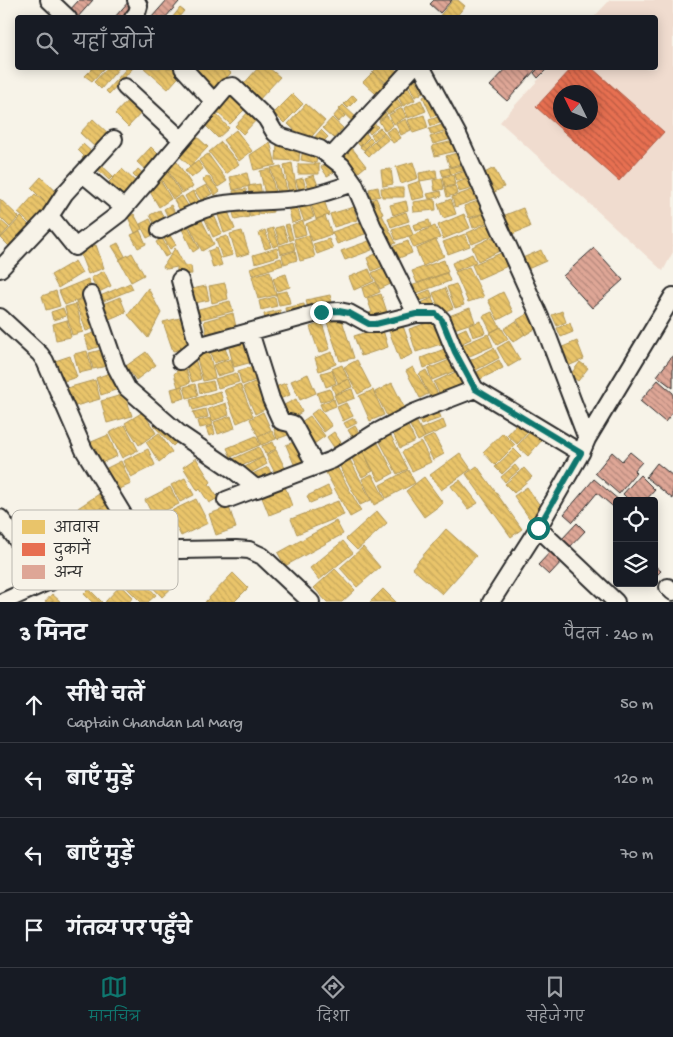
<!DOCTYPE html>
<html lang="hi">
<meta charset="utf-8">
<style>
body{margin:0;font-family:"Gochi Hand","Playpen Sans Deva",sans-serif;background:#242831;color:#f1f3f6}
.controls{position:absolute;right:15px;bottom:15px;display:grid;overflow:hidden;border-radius:5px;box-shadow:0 2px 12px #0003}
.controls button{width:45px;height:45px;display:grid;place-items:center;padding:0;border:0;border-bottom:1px solid #363941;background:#171b24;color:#f1f3f6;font:25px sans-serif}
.compass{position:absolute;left:553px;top:85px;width:45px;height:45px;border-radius:50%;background:#171b24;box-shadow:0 2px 12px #0003;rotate:313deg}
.stop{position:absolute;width:15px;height:15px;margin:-11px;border:4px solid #0f766e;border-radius:50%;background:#fff}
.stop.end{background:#0f766e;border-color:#fff;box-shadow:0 1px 5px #0008}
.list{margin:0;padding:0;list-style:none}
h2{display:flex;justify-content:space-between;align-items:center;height:65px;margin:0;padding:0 20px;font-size:21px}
h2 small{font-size:16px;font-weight:400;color:#9ea1a6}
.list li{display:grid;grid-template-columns:32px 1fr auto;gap:15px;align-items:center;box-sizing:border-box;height:75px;padding:0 20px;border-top:1px solid #363941}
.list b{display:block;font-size:19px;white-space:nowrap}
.list p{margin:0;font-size:16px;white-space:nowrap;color:#9ea1a6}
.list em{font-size:16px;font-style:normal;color:#9ea1a6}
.icon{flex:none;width:28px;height:28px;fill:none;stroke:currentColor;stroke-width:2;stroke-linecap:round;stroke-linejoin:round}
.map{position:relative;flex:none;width:673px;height:602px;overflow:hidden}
.search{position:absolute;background:#171b24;box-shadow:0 2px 12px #0003;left:15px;right:15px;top:15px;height:55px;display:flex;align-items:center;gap:12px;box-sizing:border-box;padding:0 18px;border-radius:5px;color:#9ea1a6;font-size:19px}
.sheet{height:365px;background:#171b24}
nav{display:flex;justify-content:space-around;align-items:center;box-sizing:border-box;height:70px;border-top:1px solid #363941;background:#171b24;font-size:14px;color:#9ea1a6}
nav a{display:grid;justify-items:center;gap:2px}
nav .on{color:#0f766e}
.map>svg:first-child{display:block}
</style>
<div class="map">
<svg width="673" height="602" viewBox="0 0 673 602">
<defs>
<pattern id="homes-back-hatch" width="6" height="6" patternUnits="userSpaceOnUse" patternTransform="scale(1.25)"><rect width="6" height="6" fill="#e9c46a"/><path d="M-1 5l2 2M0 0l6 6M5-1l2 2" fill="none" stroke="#c8a95c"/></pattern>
<pattern id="shops-back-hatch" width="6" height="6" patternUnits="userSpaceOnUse" patternTransform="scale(1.25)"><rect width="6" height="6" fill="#e76f51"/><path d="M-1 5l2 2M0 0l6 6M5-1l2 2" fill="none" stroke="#bb5b43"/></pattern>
<pattern id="building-back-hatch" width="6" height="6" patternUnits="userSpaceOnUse" patternTransform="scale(1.25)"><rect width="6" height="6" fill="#dea696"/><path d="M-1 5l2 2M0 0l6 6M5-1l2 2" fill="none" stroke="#b4877b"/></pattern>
</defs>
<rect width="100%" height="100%" fill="#f7f3e8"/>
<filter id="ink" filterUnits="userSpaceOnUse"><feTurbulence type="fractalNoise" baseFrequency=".02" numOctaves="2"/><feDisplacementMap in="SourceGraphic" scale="10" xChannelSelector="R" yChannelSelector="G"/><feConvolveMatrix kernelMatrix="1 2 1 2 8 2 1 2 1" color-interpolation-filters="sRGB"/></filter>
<g filter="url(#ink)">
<path fill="#f0dccf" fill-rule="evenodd" d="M610 0H673V252L663 271 500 122 549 68H656V18L594 17ZM560 92H590V122H560Z"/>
<path fill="url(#homes-back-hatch)" stroke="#b09657" d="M453 0H458L465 6 455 18H438Z
M180 8 184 11 178 18H172Z
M93 68H104L92 81 85 76Z
M107 68H119L101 89 94 82Z
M127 68H133L109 94 106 91Z
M144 68H180L184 71 168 89Z
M193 68H225L231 73 216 89Z
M258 68H269L280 77 257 102 241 87Z
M377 68H393L399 72 388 84 373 72Z
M421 69 430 89 422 93 413 72Z
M373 72 386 84 376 94 363 82Z
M413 74 421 94 415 97 406 77Z
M406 82 415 100 403 106 394 88Z
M232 91 248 106 230 124 214 109Z
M432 92 442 112 432 117 423 97Z
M293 94 303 104 284 123 274 113Z
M353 95 357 99 348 108 344 104Z
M396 97 402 106 388 114 383 105Z
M130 98 143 111 128 127 115 114Z
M421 100 426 111 408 118 404 108Z
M306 104 325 121 307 142 288 124Z
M343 105 359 120 355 124 339 109Z
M252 108 260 116 243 134 235 126Z
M382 108 387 115 379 120 374 114Z
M402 108 406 117 394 124 389 115Z
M339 110 345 116 338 122 333 117Z
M214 112 229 128 218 138 203 123Z
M424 115 428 128 413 133 408 120Z
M444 115 446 121 431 126 429 120Z
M387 116 393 125 385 131 379 121Z
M332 118 343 128 334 138 323 128Z
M370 118 378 127 370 134 363 124Z
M93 119 110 135 97 149 80 133Z
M406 119 411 130 401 135 396 124Z
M445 124 447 130 431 135 429 129Z
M394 127 401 138 393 143 386 132Z
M380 128 384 132 374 140 371 135Z
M236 130 252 151 239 161 223 140Z
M321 130 328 137 319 146 312 140Z
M449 131 451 139 433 144 430 137Z
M365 132 369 137 360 146 356 141Z
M193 133 208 147 190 166 175 152Z
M384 133 389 139 379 147 375 141Z
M370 138 373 141 364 150 360 147Z
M454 141 456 151 435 156 432 146Z
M221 142 239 164 226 174 209 152Z
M270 142 276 165 254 170 250 155Z
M374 142 379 147 369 156 364 151Z
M83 144 96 156 89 164 82 158 84 156 78 150Z
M277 144 300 145 299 161 276 160Z
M151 147 162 158 149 173 137 162Z
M352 148 366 166 354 176 340 158Z
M303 149 318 151 316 163 301 160Z
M460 152 463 163 450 167 446 156Z
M208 154 227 181 218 187 199 160Z
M332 160 338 170 327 176 321 167Z
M198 161 203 169 191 178 185 171Z
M98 162 113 176 109 180 94 166Z
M177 162 193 187 182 193 167 169Z
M413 162 418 178 401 184 396 167Z
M292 163 298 198 290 199 284 165Z
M298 164H319V174H298Z
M465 164 466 170 451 174 449 168Z
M281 166 288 195 278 197 271 168Z
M449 168 451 174 443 176 441 170Z
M494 168 504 187 489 195 479 176Z
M122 169 140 186 127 199 109 182Z
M138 169 147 177 142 184 133 175Z
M166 169 181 194 173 199 158 174Z
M270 169 276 197 266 199 260 171Z
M391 169 393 184 383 186 381 170Z
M436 170 437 178 420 181 419 173Z
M469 170 470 177 456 181 454 175Z
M247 173 250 186 233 190 230 177Z
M314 175 320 191 311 194 305 178Z
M453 175 455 185 445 187 443 177Z
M208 176 220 191 215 195 203 180Z
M41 177 61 196 50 207 31 188Z
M159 178 171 199 159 207 146 185Z
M303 178 308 196 301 198 296 180Z
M442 178 444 189 435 191 433 180Z
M471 178 474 188 459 192 456 183Z
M420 181 425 197 412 200 408 185Z
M260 184 262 197 250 199 248 186Z
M206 185 212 194 201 200 195 191Z
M455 186 457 194 447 197 445 188Z
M378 187 380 196 371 198 369 189Z
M381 188H404V197H382Z
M478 188 481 198 455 207 452 197Z
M246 189 247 197 234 199 233 191Z
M193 191 203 208 194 213 185 196Z
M441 191 442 196 429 199 427 194Z
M35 194 50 207 33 226 18 213Z
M219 195 221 202 206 207 203 199Z
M182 196 192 212 184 217 174 200Z
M323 197 329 215 316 219 310 202Z
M376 198 383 214 373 218 366 202Z
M0 199 19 217 10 227 0 217Z
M435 199 436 210 414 212 413 202Z
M451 199 456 214 443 218 438 204Z
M308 200 314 217 304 221 298 204Z
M481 200 486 212 469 218 464 206Z
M406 201 408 210 393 215 390 205Z
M256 203 258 215 250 217 247 205Z
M272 203 273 212 259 214 258 205Z
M296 203 301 220 292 223 288 206Z
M171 205 177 217 170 221 164 209Z
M246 205 249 217 235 220 232 209Z
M354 207 357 220 334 227 330 214Z
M523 208 530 227 507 236 500 217Z
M227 209 235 229 224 233 217 212Z
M160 210 167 225 157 229 150 215Z
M212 211 222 233 213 237 203 215Z
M406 212 409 221 391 227 388 218Z
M487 212 491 221 473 228 470 219Z
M134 214 142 229 135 233 128 217Z
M464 214 470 228 443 239 438 225Z
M382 215 396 243 386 247 373 220Z
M325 216 332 234 312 241 306 224Z
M21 217 32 228 12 249 1 238Z
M200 217 214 244 202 251 188 223Z
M150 219 157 233 147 238 140 224Z
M0 220 9 228 0 238Z
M429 220 431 227 415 231 413 225Z
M303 221 306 234 295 237 292 225Z
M361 222 365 234 337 244 332 232Z
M491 222 496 234 472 244 467 233Z
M187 224 199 248 193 252 181 227Z
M289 224 293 239 290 241 285 225Z
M409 224 413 235 396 240 392 229Z
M283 226 288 241 280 244 275 228Z
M435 226 440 238 414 248 409 237Z
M273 228 279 245 273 247 267 230Z
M265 230 271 247 265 249 259 233Z
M140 231 146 244 138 248 131 235Z
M242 231 249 253 237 257 230 234Z
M169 234 176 245 170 249 163 237Z
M465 234 470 246 448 254 443 242Z
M309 235 315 257 300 261 294 239Z
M497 235 504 249 478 261 472 247Z
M227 236 233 255 222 258 216 239Z
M162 238 170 254 165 257 156 242Z
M329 239 333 248 317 254 313 244Z
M436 240 444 256 423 266 416 249Z
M369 241 372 250 345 260 341 251Z
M408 241 412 253 394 260 389 248Z
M293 242 295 250 281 254 279 246Z
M118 243 125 256 120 259 112 246Z
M96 245 104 268 88 274 79 251Z
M175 248 184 265 191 266 192 274 177 275V267L167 269 163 267Z
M216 248 222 265 213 268 208 251Z
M277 248 279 256 255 263 253 255Z
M541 250 546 261 523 271 518 260Z
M295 251 297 260 284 264 282 255Z
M382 251 388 264 372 271 367 258Z
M506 251 512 264 478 279 472 265Z
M132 253 144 275 131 282 119 260Z
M472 254 476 262 455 271 452 263Z
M281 258 283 265 252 275 250 268Z
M444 260 448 272 417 283 412 271Z
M75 261 82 273 58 288 51 275Z
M390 265 397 281 380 289 372 273Z
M469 267 484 297 468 302 455 272Z
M369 269 374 281 354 290 349 277Z
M104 271 111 286 99 292 91 278Z
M270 271 276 295 258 299 252 276Z
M447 273 450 281 414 294 411 286Z
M286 274 290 287 277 291 273 278Z
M88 279 94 293 65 305 59 291Z
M376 282 380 292 365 298 362 288Z
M130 283 133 289 101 302 98 297Z
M225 283 228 299 212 303 209 286Z
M456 284 464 305 455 308 447 287Z
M206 286 209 300 195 303 192 289Z
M148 288 161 313 148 338 128 315Z
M445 288 453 308 441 313 433 293Z
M430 290 433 297 419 301 417 295Z
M56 291 60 306 46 310 42 296Z
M287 291 290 303 279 305 276 293Z
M503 292 513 312 498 320 488 300Z
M381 294 389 318 373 322 364 315 372 312 367 298Z
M330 295 333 307 309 313 306 300Z
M90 297 100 326 86 331 76 301Z
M120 297 126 312 107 320 100 305Z
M275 297 277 306 261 310 259 301Z
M432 298 437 309 425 312 421 303Z
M230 301 233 311 198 320 195 310Z
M76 304 83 332 72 335 65 307Z
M304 304 306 315 287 319 285 308Z
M63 308 66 316 53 320 51 312Z
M470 308 475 322 454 329 449 316Z
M280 310 282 320 266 324 264 314Z
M532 311 540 326 525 335 517 320Z
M562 311 566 322 557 326 552 315Z
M492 312 500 327 491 332 483 316Z
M233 313 237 332 208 340 204 321Z
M340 314 354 358 340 361 325 316Z
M184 317 192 347 173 351 163 322Z
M439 319 447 342 416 352 409 329Z
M67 320 71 337 56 340 53 324Z
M481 321 485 333 473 337 469 325Z
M516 321 525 334 513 342 504 329Z
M322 323 330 349 319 353 310 327Z
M570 323 573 332 561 337 557 328Z
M403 326 413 354 400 360 389 331Z
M382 327 388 347 361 356 354 336Z
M501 327 508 339 497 345 490 333Z
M466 328 471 339 460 344 455 333Z
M102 330 106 344 89 350 85 336Z
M488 334 493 346 465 358 460 346Z
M250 338 256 361 234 367 228 344Z
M509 341 520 360 508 367 497 348Z
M577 341 584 359 568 366 560 348Z
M224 346 229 358 214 363 210 351Z
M109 348 112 365 93 369 89 353Z
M208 348 215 378 203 381 195 351Z
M447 348 450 358 424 368 421 358Z
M494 348 499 358 474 371 469 361Z
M87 351 92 370 79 373 74 354Z
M146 352 156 365 136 380 126 366Z
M193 352 201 379 192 382 184 361Z
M332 352 336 364 319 371 315 358Z
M70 356 77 377 61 382 55 361Z
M231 359 234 371 217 376 213 365Z
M452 359 457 370 432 380 428 369Z
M357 360 371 387 358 394 344 367Z
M499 360 503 368 476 381 473 374Z
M580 362 588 368 578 381 570 375Z
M184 363 190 383 178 387 174 374Z
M257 365 261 378 242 385 238 371Z
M342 365 348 379 338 383 332 369Z
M413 367 428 394 420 398 406 371Z
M332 370 336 383 326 387 321 373Z
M426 370 440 398 432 401 419 374Z
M460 370 467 384 441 397 434 382Z
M115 371 121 388 101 395 96 378Z
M236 373 239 382 218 388 215 379Z
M308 374 316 393 300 400 291 381Z
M349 379 352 387 335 394 332 386Z
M95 380 100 399 72 407 67 388Z
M259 380 271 406 255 414 243 387Z
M213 381 215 389 200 393 198 384Z
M286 383 290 395 274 401 270 389Z
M392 383 406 411 389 420 375 392Z
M195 384 198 395 187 398 184 387Z
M240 384 253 416 237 423 224 390Z
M182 386 185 398 174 401 171 389Z
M330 389 333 398 320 402 317 393Z
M352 389 355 398 338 404 334 395Z
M373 390 384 415 370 421 359 396Z
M220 391 223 401 193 410 190 400Z
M125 394 132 416 107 423 101 401Z
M296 399 302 412 285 421 278 408Z
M334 399 336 406 323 411 320 404Z
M226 403 229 415 212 421 208 409Z
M346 403 353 416 343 421 337 407Z
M437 406 441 418 421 425 417 414Z
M319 408 332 426 324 432 311 414Z
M206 409 208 417 196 420 193 412Z
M143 412 156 433 139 445 125 423Z
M263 412 271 430 258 436 250 419Z
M231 416 235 428 218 434 214 422Z
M310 416 325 436 314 444 298 424Z
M414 417 425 437 418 441 407 420Z
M211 418 213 425 200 428 198 421Z
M354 418 357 423 347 428 344 423Z
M160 419 179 440 173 446 153 425Z
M443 420 446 428 425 437 421 429Z
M406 422 415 441 400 448 391 429Z
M519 422 529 431 517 444 507 435Z
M125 425 138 450 122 458 109 433Z
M284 425 288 435 277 439 274 429Z
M213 426 215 434 209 436 206 428Z
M355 426 361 436 354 440 348 430Z
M388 430 408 469 397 474 377 436Z
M272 431 276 439 261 445 258 437Z
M531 431 542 440 528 456 517 446Z
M334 432 345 448 337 452 327 437Z
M159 433 172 452 159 462 146 442Z
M503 433 515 445 495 465 483 452Z
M108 435 117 456 99 464 89 443Z
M434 435 444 454 433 460 423 440Z
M256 436 260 445 231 457 227 448Z
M299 440 310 466 297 471 286 445Z
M273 442 276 449 265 454 262 446Z
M421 442 431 462 412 471 402 452Z
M378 443 394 473 379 481 363 451Z
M259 447 263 457 236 468 233 459Z
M360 447 373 471 362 477 349 453Z
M148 449 155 465 131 477 123 461Z
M514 449 521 456 502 474 495 467Z
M276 450 287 472 277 477 266 455Z
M460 453 471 469 441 490 430 475Z
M348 456 371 500 360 505 337 461Z
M263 457 267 464 247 475 243 468Z
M196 458 211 482 209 484 218 498 209 503 200 489 198 491 183 467Z
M121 461 131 484 115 491 105 469Z
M336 465 361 511 350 517 325 471Z
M515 465 519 470 505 482 501 477Z
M477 466 522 529 511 537 466 474Z
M268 467 274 479 261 485 252 474Z
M524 468 532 477 514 493 505 484Z
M408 470 415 483 386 498 380 485Z
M372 474 385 499 374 505 362 479Z
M424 477 443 503 424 517 406 491Z
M185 478 194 495 180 502 171 485Z
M460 480 478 503 468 509 451 486Z
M283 481 292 506 269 515 259 490Z
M328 486 332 494 310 503 307 496Z
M170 487 179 504 153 516 145 500Z
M527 487 543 510 530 519 514 496Z
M102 492 109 503 85 518 78 508Z
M196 499 208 523 181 536 169 512Z
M113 501 122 515 110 523 101 508Z
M338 501 344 515 297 534 291 519Z
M229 507 236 528 216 535 209 514Z
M377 511 387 523 357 550 346 539Z
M336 521 343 534 285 566 278 553Z
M446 529 476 556 442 594 412 568Z
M343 541 353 553 319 580 310 568Z
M363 547 380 567 357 587 340 568Z
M155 561 176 584 162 597 140 574Z
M335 569 355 590 342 602H327L314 588Z
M135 572 156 595 148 602H141L123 584Z
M233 573 248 588 234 602H205Z
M121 585 133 597 129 602H105Z
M89 589 102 602H92L84 594Z
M383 589 396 602H370Z
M52 594 60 601 45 602Z"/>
<path fill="url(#shops-back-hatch)" stroke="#af5b46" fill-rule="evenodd" d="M572 68H592L664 132 619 181 536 107ZM560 92H590V122H560Z"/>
<path fill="url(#building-back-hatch)" stroke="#2b2b2b" d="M79 0H93L77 18H72L67 13Z
M130 0 136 6 126 18H114Z
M167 0H177L179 2 165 18H151Z
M434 0H452L440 13 430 4Z
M507 68H537L507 101 490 86Z
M539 68H548L538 78 534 73Z
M594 248 623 280 592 308 563 276Z
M673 355V388L657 376Z
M658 380 673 393V412L665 422 640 401Z
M612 452 622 461 630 452 642 462 634 471 636 473 619 494 595 473Z
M657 463 673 476V499L646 477Z
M640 475 655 490 645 501H630L623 494Z
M594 479 620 501H617V510L597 493 573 522 564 514Z
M577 523 585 531 569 548 561 540Z
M553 549 564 559 549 575 538 565Z
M654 565 661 571 655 577H654Z"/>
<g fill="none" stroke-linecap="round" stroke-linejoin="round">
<defs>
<path id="minor" d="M49 0 68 18
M133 18 137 13 139 6 136 0
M183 68 214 102
M422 68 459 137 544 326 587 439
M125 87 182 140
M331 157 412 68
M83 174 124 208
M50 216 75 247 120 213 227 87 233 86 266 118 275 133 282 137 320 149 342 166 354 183 372 225 416 314
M160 230C180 220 202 207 225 204 251 200 276 203 302 198 320 195 337 188 354 183
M0 269 50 216 65 193 114 139
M180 280 198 346
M91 295 116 367 127 388 180 434 236 472 257 489
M0 317 40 354 45 361 84 450 144 549
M250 332 271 399 281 421 293 424 316 466
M180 361 198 346 321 312 339 311 349 313 369 324H377L416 314H436L442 320 455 352 475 389 581 453
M226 500 332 460 375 433 413 413 475 389
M0 518 50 582
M538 528 616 602
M668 587 673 592
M2 602 108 555 123 551 236 549 249 550 262 556 311 602
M491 602 538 528 581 453 587 439 673 296"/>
</defs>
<use href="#minor" stroke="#2b2b2b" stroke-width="20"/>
<use href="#minor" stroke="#f7f3e8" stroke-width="16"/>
</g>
</g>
<g fill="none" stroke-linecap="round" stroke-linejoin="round" filter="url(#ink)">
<path stroke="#0f766e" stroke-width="6" d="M321 312 339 311 349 313 369 324H376L416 314H436L442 320 455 352 475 389 581 453 538 528"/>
</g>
<rect x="12" y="510" width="166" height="80" rx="8" fill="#f7f3e8" stroke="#bab7af" stroke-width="1"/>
<rect x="22" y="520" width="23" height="14" fill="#e9c46a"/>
<rect x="22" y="543" width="23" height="13" fill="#e76f51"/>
<rect x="22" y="565" width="23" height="14" fill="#dea696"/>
<g font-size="14" fill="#2b2b2b">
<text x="54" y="532">आवास</text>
<text x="54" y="554">दुकानें</text>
<text x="54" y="577">अन्य</text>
</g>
</svg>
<div class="controls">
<button><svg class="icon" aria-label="locate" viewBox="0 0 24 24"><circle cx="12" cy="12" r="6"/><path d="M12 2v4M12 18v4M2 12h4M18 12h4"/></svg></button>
<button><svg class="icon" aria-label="layers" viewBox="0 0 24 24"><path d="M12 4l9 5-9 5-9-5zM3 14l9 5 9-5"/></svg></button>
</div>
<svg class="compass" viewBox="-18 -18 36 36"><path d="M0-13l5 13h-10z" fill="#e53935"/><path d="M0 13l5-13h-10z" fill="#9ea1a6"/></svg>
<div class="stop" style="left:538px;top:528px"></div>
<div class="stop end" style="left:321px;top:312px"></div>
<div class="search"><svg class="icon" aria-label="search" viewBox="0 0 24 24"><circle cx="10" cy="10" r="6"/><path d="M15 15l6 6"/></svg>यहाँ खोजें</div>
</div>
<section class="sheet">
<h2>3 मिनट<small>पैदल · 240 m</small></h2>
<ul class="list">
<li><svg class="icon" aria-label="ahead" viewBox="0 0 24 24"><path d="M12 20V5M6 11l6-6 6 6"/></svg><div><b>सीधे चलें</b><p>Captain Chandan Lal Marg</p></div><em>50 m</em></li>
<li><svg class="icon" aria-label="left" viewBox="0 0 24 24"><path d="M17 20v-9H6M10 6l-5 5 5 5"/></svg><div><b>बाएँ मुड़ें</b></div><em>120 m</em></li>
<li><svg class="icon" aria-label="left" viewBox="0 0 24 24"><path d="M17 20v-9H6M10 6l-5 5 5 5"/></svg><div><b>बाएँ मुड़ें</b></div><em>70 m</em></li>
<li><svg class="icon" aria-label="arrive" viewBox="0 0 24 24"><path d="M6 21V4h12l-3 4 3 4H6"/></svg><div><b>गंतव्य पर पहुँचे</b></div></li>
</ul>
</section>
<nav>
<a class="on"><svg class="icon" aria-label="map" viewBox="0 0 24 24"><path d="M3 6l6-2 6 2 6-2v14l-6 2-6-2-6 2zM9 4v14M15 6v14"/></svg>मानचित्र</a>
<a><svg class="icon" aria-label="directions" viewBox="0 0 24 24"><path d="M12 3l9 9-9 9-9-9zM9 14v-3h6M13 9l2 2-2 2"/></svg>दिशा</a>
<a><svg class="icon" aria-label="saved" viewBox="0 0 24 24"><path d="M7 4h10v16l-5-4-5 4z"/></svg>सहेजे गए</a>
</nav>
